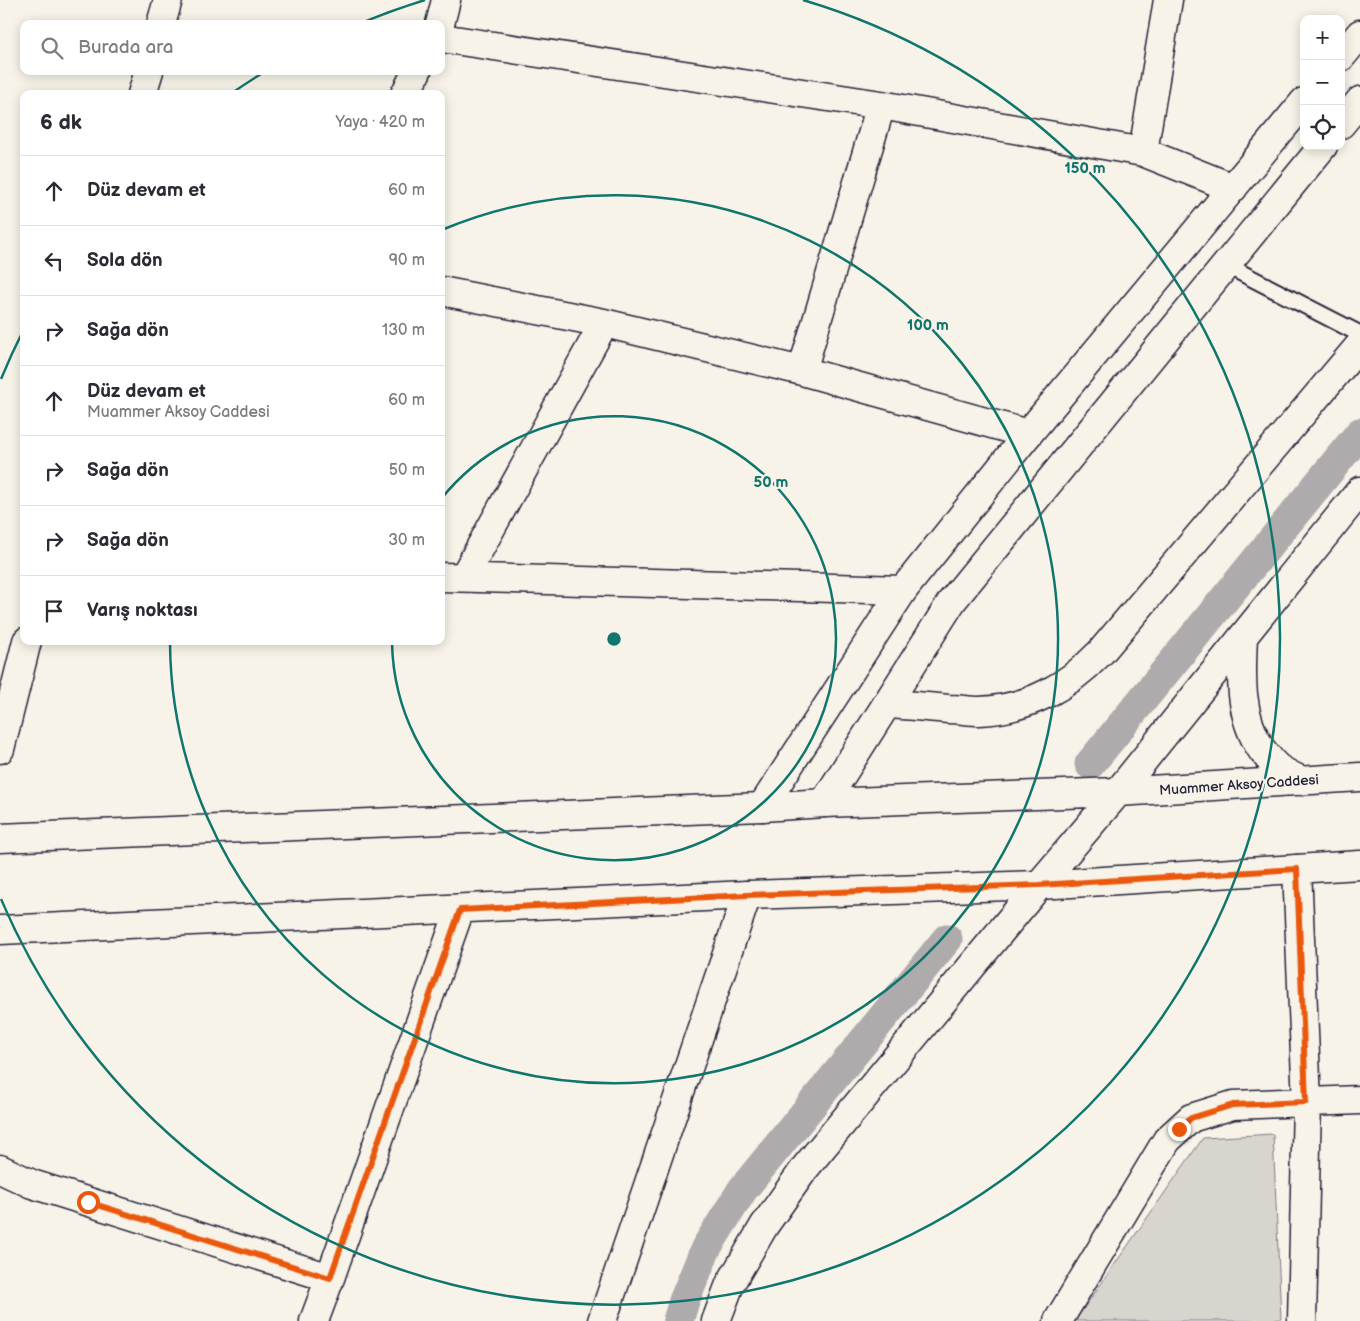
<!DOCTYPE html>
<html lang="tr">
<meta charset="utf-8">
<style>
body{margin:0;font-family:"Balsamiq Sans",sans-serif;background:#f2f2f3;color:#2b2b33}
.controls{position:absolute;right:15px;top:15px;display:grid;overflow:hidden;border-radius:10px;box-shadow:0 2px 12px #0003}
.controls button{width:45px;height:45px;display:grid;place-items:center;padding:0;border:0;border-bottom:1px solid #e1e1e2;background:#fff;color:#2b2b33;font:25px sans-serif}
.stop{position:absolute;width:15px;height:15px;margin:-11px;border:4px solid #ea580c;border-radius:50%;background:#fff}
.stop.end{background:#ea580c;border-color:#fff;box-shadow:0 1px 5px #0008}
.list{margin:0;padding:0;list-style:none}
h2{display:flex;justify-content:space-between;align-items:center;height:65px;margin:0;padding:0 20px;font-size:21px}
h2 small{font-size:16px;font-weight:400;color:#7c7c81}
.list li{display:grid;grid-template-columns:32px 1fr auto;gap:15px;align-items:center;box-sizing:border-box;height:70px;padding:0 20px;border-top:1px solid #e1e1e2}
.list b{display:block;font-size:19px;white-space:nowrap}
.list p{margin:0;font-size:16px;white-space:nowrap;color:#7c7c81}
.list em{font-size:16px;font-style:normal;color:#7c7c81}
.icon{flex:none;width:28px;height:28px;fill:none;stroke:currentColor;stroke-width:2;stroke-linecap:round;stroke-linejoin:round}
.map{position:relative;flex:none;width:1360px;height:1321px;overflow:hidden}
.search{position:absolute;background:#fff;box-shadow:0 2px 12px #0003;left:20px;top:20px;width:425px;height:55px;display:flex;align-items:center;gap:12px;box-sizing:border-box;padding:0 18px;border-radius:10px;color:#7c7c81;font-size:19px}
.panel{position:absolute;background:#fff;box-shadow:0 2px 12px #0003;left:20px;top:90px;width:425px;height:555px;border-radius:10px}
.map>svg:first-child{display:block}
</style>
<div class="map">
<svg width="1360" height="1321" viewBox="0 0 1360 1321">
<rect width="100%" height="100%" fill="#f7f3e8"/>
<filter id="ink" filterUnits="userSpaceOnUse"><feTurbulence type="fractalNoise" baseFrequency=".02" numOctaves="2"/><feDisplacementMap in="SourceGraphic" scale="10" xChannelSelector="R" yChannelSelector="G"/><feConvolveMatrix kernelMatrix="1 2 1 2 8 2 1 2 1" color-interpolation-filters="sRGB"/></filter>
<g filter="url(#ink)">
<path fill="#d8d5cf" stroke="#7d7c85" d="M1273 1134 1281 1319 1262 1321H1075L1203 1138Z"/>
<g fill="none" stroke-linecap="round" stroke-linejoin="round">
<path stroke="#aeabad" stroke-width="31" d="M1090 764 1360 433
M678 1321 684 1301 706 1248 743 1189 947 939"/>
<defs>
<path id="service" d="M1226 265 1360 334"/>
<path id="minor" d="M161 24 168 0
M440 24 446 0
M441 38 881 105 1143 152 1233 188
M142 94 149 71
M405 94 417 71
M1143 152 1168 0
M441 291 604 323 802 371 1028 434
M802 371 881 105
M441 577 903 590
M464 577 604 323
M1243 637C1241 676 1239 717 1262 750 1267 756 1272 763 1278 768 1285 773 1294 777 1302 781
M887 704C907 705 928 707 948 709 959 709 969 711 979 711 1029 709 1067 687 1101 652L1360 345
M0 749 27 641
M1118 792 1360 491
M1297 869 1307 1102 1302 1321
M0 1169 32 1184 330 1278
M314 1321 330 1278 460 909
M1058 1321 1167 1140 1191 1118 1233 1105 1360 1100"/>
<path id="tertiary" d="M1341 57 1360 34
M1341 124 1360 101
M824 803 952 601 1323 146
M762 807 903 590 1028 434 1304 102
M602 1321 747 895
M716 1321 730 1284 764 1226 805 1168 1039 885"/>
<path id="secondary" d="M0 838 762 807 824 803 1118 792 1360 777
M1039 885 1118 792
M0 930 747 895 1039 885 1360 865"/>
</defs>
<use href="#service" stroke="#22223b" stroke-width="19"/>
<use href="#minor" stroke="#22223b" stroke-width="31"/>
<use href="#tertiary" stroke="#22223b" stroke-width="31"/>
<use href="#secondary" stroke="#22223b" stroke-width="31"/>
<use href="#service" stroke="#f7f3e8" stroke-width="15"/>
<use href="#minor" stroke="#f7f3e8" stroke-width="28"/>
<use href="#tertiary" stroke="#f7f3e8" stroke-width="28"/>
<use href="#secondary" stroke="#f7f3e8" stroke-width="28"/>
</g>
</g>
<g fill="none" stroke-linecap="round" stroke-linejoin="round" filter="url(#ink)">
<path stroke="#ea580c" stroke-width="6" d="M88 1202 330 1278 460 910 747 895 1039 885 1297 869 1306 1102 1233 1105 1191 1118 1179 1129"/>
</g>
<g fill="none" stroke="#0f766e" stroke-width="2.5">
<path d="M441 499A222 222 0 1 1 392 643"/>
<path d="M444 229A444 444 0 1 1 170 643"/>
<path d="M1 379A666 666 0 0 1 23 331M232 93A666 666 0 0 1 261 74M359 24A666 666 0 0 1 425 0M803 0A666 666 0 1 1 1 899"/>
</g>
<g text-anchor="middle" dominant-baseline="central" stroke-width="4.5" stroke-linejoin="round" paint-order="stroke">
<g font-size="14" fill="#22223b" stroke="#f7f3e8">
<text transform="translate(1239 785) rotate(-4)">Muammer Aksoy Caddesi</text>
</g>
</g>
<circle cx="614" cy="639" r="8" fill="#0f766e" stroke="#f7f3e8" stroke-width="2.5"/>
<g font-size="15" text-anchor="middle" font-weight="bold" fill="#0f766e" stroke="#f7f3e8" stroke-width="4.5" stroke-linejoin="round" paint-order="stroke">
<text x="1085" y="173">150 m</text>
<text x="928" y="330">100 m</text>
<text x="771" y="487">50 m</text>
</g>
</svg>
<div class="controls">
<button>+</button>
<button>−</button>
<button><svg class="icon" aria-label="locate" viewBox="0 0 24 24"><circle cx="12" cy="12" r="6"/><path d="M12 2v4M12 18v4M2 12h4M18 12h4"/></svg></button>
</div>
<div class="stop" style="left:88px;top:1202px"></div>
<div class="stop end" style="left:1179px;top:1129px"></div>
<div class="search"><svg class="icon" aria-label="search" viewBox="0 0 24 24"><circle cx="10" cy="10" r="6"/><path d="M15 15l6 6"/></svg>Burada ara</div>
<section class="panel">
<h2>6 dk<small>Yaya · 420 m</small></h2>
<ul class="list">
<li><svg class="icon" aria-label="ahead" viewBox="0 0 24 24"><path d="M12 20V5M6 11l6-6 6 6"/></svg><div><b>Düz devam et</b></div><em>60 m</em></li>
<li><svg class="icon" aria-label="left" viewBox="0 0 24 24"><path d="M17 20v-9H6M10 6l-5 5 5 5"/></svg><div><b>Sola dön</b></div><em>90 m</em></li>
<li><svg class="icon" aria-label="right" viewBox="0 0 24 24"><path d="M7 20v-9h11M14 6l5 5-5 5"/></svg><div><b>Sağa dön</b></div><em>130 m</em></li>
<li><svg class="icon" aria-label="ahead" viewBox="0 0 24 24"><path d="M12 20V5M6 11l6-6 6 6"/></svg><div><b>Düz devam et</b><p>Muammer Aksoy Caddesi</p></div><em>60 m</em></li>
<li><svg class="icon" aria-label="right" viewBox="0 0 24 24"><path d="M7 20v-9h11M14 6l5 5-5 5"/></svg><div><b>Sağa dön</b></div><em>50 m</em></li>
<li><svg class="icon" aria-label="right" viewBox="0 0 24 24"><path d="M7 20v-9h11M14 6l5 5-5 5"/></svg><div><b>Sağa dön</b></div><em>30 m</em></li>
<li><svg class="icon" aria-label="arrive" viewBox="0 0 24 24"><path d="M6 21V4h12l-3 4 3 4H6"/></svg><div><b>Varış noktası</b></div></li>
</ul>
</section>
</div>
